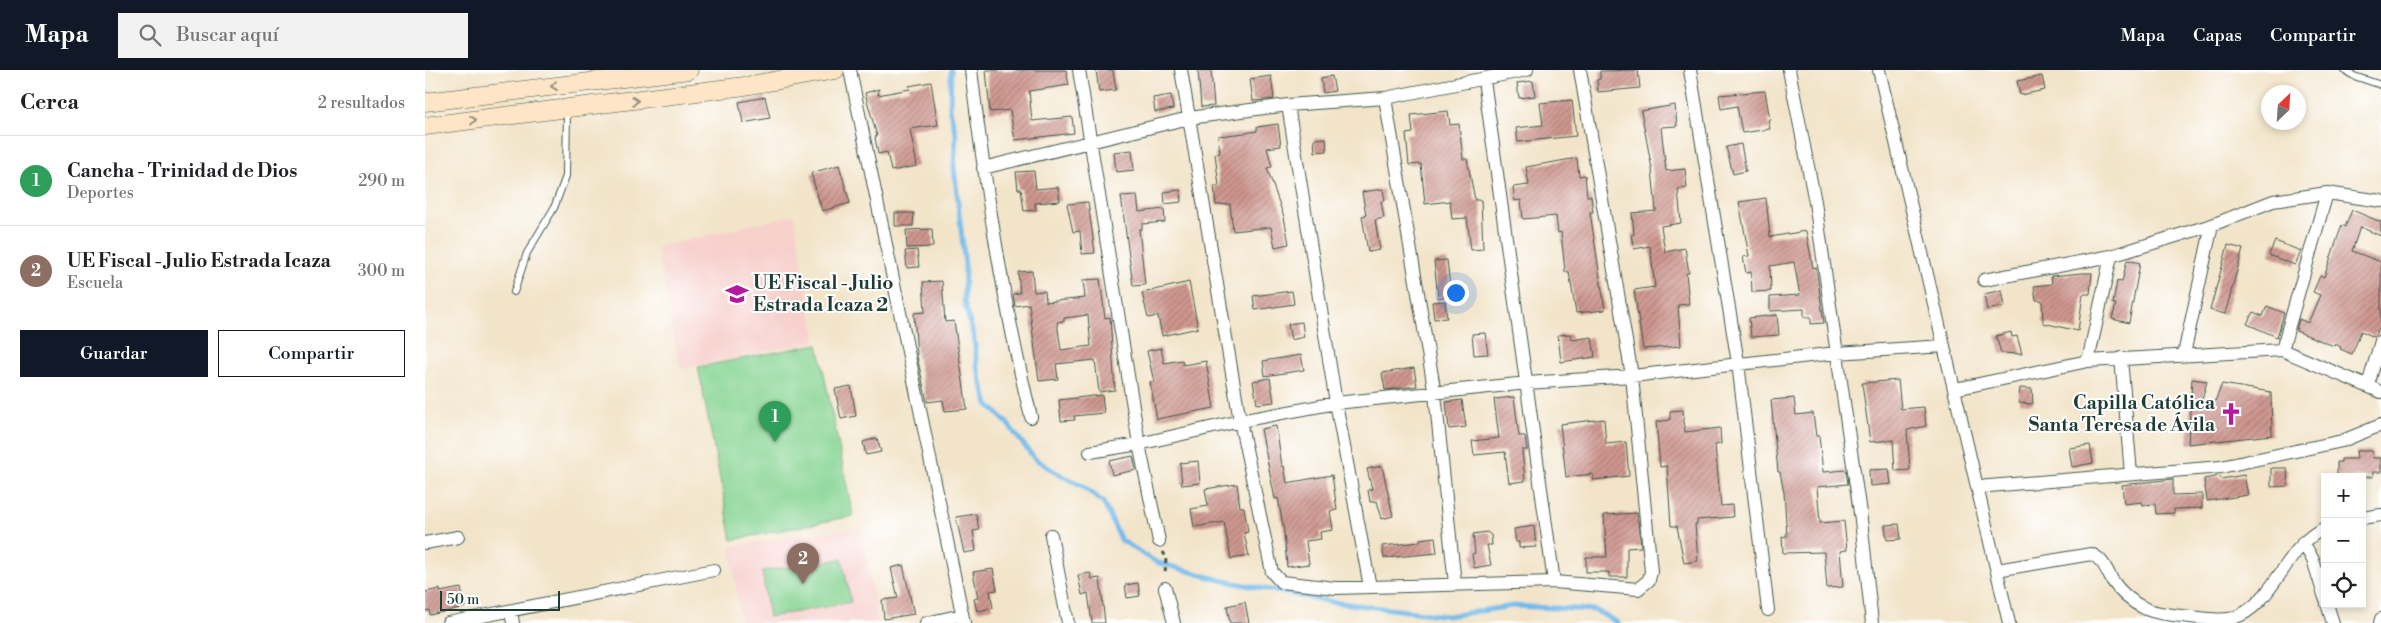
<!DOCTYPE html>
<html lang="es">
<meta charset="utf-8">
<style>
body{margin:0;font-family:"Libre Bodoni",serif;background:#f2f2f2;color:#202124}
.controls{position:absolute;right:15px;bottom:15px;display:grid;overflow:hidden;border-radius:0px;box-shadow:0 2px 8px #0003}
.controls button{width:45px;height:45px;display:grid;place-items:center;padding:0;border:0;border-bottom:1px solid #e0e0e0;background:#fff;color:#202124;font:25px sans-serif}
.compass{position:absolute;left:1836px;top:15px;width:45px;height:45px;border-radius:50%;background:#fff;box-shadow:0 2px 8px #0003;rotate:25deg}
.scale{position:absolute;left:15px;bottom:12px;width:120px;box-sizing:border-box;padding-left:5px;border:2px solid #1f3d34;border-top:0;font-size:14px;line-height:18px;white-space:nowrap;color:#1f3d34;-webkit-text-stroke:4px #fff;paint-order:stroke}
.you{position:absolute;left:1030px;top:222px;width:18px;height:18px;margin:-12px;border:4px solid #fff;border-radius:50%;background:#1a73e8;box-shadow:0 0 0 8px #1a73e833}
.badge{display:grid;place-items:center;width:32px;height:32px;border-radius:50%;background:#111827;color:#fff;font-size:16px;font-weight:700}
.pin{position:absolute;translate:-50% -41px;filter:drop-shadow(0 1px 2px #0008)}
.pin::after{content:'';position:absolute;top:26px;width:18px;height:15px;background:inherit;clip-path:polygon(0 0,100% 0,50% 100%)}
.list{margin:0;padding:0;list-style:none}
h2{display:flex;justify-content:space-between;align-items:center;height:65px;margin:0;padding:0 20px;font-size:21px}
h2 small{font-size:16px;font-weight:400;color:#757577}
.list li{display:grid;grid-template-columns:32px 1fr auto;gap:15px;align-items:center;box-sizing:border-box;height:90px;padding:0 20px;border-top:1px solid #e0e0e0}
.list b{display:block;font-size:19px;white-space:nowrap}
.list p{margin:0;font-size:16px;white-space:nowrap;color:#757577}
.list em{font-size:16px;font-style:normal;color:#757577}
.actions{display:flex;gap:10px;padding:15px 20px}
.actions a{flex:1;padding:11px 0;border:1px solid #111827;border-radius:0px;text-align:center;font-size:18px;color:#111827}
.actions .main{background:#111827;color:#fff}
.icon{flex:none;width:28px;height:28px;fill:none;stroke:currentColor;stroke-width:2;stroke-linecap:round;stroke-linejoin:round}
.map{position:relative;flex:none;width:1956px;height:553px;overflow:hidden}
header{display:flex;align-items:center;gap:30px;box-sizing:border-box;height:70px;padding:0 25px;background:#111827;color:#fff}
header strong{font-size:24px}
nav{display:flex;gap:28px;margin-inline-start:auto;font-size:18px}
.search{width:350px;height:45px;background:#f2f2f2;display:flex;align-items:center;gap:12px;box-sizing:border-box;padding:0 18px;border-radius:0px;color:#757577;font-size:19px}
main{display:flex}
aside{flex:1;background:#fff}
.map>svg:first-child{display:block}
</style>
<header>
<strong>Mapa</strong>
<div class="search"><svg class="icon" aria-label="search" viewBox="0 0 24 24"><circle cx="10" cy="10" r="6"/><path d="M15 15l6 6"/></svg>Buscar aquí</div>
<nav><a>Mapa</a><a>Capas</a><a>Compartir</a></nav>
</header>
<main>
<aside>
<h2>Cerca<small>2 resultados</small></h2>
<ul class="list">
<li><span class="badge" style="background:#2e9e5b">1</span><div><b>Cancha - Trinidad de Dios</b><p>Deportes</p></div><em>290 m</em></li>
<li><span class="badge" style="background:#8d6e63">2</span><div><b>UE Fiscal - Julio Estrada Icaza</b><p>Escuela</p></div><em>300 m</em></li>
</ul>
<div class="actions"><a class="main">Guardar</a><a>Compartir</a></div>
</aside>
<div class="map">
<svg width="1956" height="553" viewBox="0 0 1956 553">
<defs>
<pattern id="building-hatch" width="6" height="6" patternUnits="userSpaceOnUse" patternTransform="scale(1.25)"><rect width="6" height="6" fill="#cf978f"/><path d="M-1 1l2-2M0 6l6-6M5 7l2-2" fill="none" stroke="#a77c76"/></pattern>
</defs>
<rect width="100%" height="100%" fill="#fff"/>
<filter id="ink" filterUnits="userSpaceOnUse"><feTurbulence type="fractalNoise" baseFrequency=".02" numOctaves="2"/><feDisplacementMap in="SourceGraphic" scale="10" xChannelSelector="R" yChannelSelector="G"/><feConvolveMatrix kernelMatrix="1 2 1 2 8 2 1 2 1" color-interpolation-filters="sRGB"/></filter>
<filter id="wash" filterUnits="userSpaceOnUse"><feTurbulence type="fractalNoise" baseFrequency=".0096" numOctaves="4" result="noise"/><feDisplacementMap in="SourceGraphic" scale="20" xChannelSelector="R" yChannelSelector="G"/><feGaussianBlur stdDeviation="1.12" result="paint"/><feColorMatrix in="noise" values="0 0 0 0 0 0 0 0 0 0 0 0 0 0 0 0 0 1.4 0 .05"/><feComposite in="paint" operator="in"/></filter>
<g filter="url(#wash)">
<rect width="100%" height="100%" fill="#f2e4c9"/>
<path fill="#f7d0cc" d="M369 145 391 271 255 299 232 177Z
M436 457 453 553H316L305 476Z"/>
<path fill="#86d493" stroke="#528864" d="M393 274 428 446 307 470 273 297Z
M417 489 426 532 344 547 337 501Z"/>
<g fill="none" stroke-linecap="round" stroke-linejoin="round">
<path stroke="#71b9e9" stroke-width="5" d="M526 0 525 41 531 64 529 97 540 195 539 231 549 268 552 296 563 334 582 353 609 388 630 402 656 415 678 432 696 470 731 492 795 510 907 532 1023 546 1088 536 1170 540 1193 553"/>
</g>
<g id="blocks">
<path fill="url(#building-hatch)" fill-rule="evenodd" d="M561 0H641L644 15 604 21 607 51 647 47 649 63 590 70 585 40 565 42Z
M671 0H688L691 20 674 22Z
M773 0H786L789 36 776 37Z
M1213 0 1215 18 1173 22 1172 10 1175 9V1Z
M846 6 849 29 828 31 825 9Z
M907 6 910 21 898 23 896 8Z
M1617 6 1620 20 1595 25 1592 11Z
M1108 11 1110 26 1094 28 1092 13Z
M506 12 513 55 485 59 492 96 466 101 462 82 453 84 450 67 452 66 440 23 454 19 453 25 485 19 484 16Z
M1340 21 1345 50H1343L1345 59 1317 63 1312 36 1296 39 1294 25Z
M746 25 748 39 730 42 728 28Z
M340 27 345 48 318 53 314 32Z
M1147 30 1151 66 1093 72 1091 58 1118 55 1115 33Z
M1250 35 1252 56 1236 57 1241 101 1260 99 1262 118 1253 119 1256 153 1236 156 1240 182 1260 178 1264 203H1261L1264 234 1253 235 1256 276 1218 279 1209 220 1230 217 1225 176 1209 179 1206 165 1209 164 1207 143 1231 141 1227 99 1216 41Z
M1023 41 1025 55 1034 54 1038 89H1042L1050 130H1056L1058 179 1046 180 1042 148 1027 149 1025 131 1000 134 996 94 984 95 981 64 988 63 986 45Z
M853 54 856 76 842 78 847 97 842 98 859 147 864 174 850 177 846 157 808 161 805 134 791 135 789 116H794L790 84 795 83 793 66 820 63 832 61V57Z
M901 68 902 81 890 82 889 69Z
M1316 74 1321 101 1308 104 1301 77Z
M707 80 709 100 691 102 689 82Z
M1152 88 1154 106 1160 105 1162 126H1166L1168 142H1165L1180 240 1151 243 1144 202H1140L1136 162 1133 163 1131 146 1098 149 1096 130 1090 131 1088 117 1104 115 1101 97Z
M414 95 425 133 397 141 386 103Z
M609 101 611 119 633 117 635 131 610 133 611 140 599 141 596 119H593L591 102Z
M958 119 960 131H956L959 148 950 150 955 180 943 182 937 146 941 145 937 122Z
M755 120 756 132 740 134 739 122Z
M712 125 714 142 739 139 740 152 717 154V159H714L720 215 708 216 696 126Z
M1341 128 1345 167 1381 161 1388 198 1391 197 1399 253 1386 254V247H1379V239L1345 241V227L1375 225 1369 192 1345 196 1346 221 1327 222 1326 202 1321 203 1318 187 1324 186 1314 132Z
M663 132 670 183 657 184 655 161 648 162 642 134Z
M1927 140 1956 152V166L1935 157 1927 181 1956 192V254L1949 267 1936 261 1927 284 1915 279 1916 277 1910 274 1909 276 1871 261 1874 249 1883 253 1895 225 1888 222 1895 206 1899 207 1917 155 1920 157Z
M470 143H489L488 156H470Z
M507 159 508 177 482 178 481 160Z
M1850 171 1876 181 1870 195 1844 185Z
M1803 175 1818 179 1800 244 1785 240Z
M492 180 494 197 482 198 480 181Z
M1022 190 1026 226 1013 228 1009 191Z
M1702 190 1715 193 1704 253 1687 249 1691 234H1688L1692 211 1697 212Z
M607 201 609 222 620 221 621 232 660 228 658 210 675 209 680 248 685 247 690 320 674 322 670 290 631 294 633 309 614 311 604 234 590 236 588 224 595 223 593 202ZM663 245 666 276 636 280 632 252 639 251V248Z
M1657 203H1667L1665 224H1658L1653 261 1618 253 1617 230H1611L1609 216 1627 214 1626 206Z
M517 211 520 252 529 251 542 339 520 341 518 330 502 332 492 286 489 243 500 242 498 212Z
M764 212 773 258 737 266 733 246 723 248 717 223Z
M1577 220 1580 236 1562 240 1559 224Z
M867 221 869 234 830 240 828 226Z
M1020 231 1022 248 1009 249 1007 232Z
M1842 236 1859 243 1852 267 1822 254 1828 242 1838 246Z
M1352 245 1354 265 1326 267 1324 248Z
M877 252 879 267 866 270 863 254Z
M1586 262 1587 267 1592 266 1597 284 1576 283 1571 266Z
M1060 263 1063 284 1049 285 1047 264Z
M1146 264V270L1167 267 1170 287 1136 292 1133 265Z
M736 278 739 293 757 290 758 295 781 291 789 338 732 349 725 312H729L722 281Z
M876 285 879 300 840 306 838 291Z
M989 298 992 316 960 320 957 303Z
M845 308 849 332 832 334 828 311Z
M1767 309 1782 311 1777 330 1789 334 1797 314 1846 322 1847 365 1763 374Z
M1473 310 1476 339 1499 337 1501 356 1482 360 1485 400 1470 401 1468 370 1445 372 1437 313Z
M426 316 431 346 416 349 410 319Z
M1595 318 1607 319 1608 334 1594 333Z
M677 325 679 343 649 346 650 350 636 351 634 330Z
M1089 327 1094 366H1100L1102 380H1097L1100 411 1084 413 1080 382 1049 385 1047 371 1074 368 1069 329Z
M1369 328 1371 345 1388 343 1391 366H1394L1398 402 1421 400 1423 414 1392 417 1395 453 1419 451 1422 480 1415 481 1418 517 1402 518 1399 482 1358 483 1357 467 1362 466 1359 422 1355 402H1353L1346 330Z
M1037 330 1041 357 1024 359 1021 332Z
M1258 340 1260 362 1295 358 1296 374 1290 375 1296 436 1307 435 1308 447 1272 450V454H1270L1273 491 1259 493 1252 456H1246L1242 396 1235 397 1231 352 1245 350V341Z
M1179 349 1181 374 1201 372 1204 406 1168 410V404L1141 407 1135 354Z
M851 356 857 396H859L862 413 907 405 912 440 905 441 908 460 895 462 896 469 881 471 884 494 862 497 859 462 853 428 850 429 836 359Z
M452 368 456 382 441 385 438 372Z
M1665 375 1668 393 1647 397 1644 378Z
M1931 381H1947L1948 388H1956V402H1948V407H1912V392H1916V389H1932Z
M708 386 711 400 687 405 684 391Z
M773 391 775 413 757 415 755 393Z
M957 396 968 446 957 449 952 431 945 432 943 420 947 419 942 399Z
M1846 398H1862L1863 416 1846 417Z
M1464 399 1466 414 1445 416 1444 400Z
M1819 405 1823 425 1782 431 1779 409 1795 406 1796 409Z
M1748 409V425L1777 424V438L1749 439V443L1731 444 1730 434 1718 435 1717 432 1699 434 1697 415Z
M812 414 815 437H819L823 462 819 463 824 486 806 489 799 452 769 457 766 439 783 436 780 419Z
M1212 443 1216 477 1202 478V507H1184V502H1161V487H1182L1179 445Z
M551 444 554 460 548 461 551 481 539 483 531 447Z
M1474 454 1476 469 1462 470 1460 455Z
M1109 456 1111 477 1094 478V472H1091L1089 459Z
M1062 462 1066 465 1067 475H1062L1066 495 1049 498 1047 484 1050 483 1048 464Z
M1010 467 1012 483 959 488 957 476 995 472V469Z
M478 495 489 544 459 549 457 530 473 528 466 498Z
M568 499 572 520 565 521 568 538 552 541 549 529 553 528 548 502Z
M665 503 667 509 675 508 680 553H667L663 523 657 525 653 505Z
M713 513 715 526 702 528 700 515Z
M36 518 40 537 5 545 4 540 0 541V522L15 519V522Z
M820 532 824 553H805L802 536Z"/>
</g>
</g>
<g filter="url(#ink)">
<use href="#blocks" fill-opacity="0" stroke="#3f564a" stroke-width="1"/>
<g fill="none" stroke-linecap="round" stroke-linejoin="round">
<defs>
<path id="lane" d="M1919 0 1929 6 1956 15
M89 222 102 183 129 138 141 106 142 41"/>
<path id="street" d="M425 0 539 553
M546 0C560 117 578 233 606 347
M654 0 714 374 734 471
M756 0 815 351 847 502 856 512 910 518 1129 512 1059 10
M1265 0 1313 293 1343 540
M1364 0 1390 132 1436 450 1447 553
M1454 0 1584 553
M960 28 1010 324 1030 514
M863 35 911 333 945 517
M558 98 764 48 863 35 960 28 1102 0
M1559 210 1686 186 1787 155 1848 131 1902 123
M1857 280 1902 123 1956 131
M1759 284 1787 155
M1696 288 1706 404
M1663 291 1686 186
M1943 315 1956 271
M1530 319 1663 291 1857 280 1956 322
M665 382 714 374 815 351 911 333 1102 313 1207 306 1412 283 1519 276
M1552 417 1796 397 1917 371 1956 355
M1937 448 1956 445
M626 465 643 553
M1878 472 1888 490 1900 528
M0 473 33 467
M1572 500 1666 484C1678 489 1681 499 1687 510 1695 522 1708 533 1721 539 1735 545 1752 545 1766 547 1780 549 1796 551 1808 548 1849 536 1860 475 1900 458
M1129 512 1213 519 1224 510 1226 501 1207 306 1155 0
M740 518 749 553
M1902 534 1908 553
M86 541 88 553
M23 553 289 500
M501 553 537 545
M1955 553 1956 549"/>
<path id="secondary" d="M0 32 264 0
M0 56 320 16 410 0"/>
</defs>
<use href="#lane" stroke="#3f564a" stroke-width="8"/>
<use href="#street" stroke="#3f564a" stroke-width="14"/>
<use href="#secondary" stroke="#3f564a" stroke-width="19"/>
<path stroke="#3f564a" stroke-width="3" stroke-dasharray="4 4" stroke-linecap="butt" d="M738 482 741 487 740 505"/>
<use href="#lane" stroke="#fff" stroke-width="6"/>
<use href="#street" stroke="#fff" stroke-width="12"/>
<use href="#secondary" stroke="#fee5c5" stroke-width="18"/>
</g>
<defs><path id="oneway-chevron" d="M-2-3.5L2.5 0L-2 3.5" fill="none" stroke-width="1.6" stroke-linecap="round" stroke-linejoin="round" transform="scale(1.25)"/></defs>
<g stroke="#8e917c">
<use href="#oneway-chevron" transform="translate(129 16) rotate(173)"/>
<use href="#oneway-chevron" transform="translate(210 31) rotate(-7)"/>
<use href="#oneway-chevron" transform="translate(48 50) rotate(-7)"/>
</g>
</g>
<defs>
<symbol id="school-bare" viewBox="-9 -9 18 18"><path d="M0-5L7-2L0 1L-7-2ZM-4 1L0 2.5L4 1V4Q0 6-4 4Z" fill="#b5179e" stroke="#fff" stroke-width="2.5" paint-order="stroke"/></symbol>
<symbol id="church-bare" viewBox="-9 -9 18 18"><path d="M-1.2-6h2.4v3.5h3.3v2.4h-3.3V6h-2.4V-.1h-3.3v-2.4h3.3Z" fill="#b5179e" stroke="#fff" stroke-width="2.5" paint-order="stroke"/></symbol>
</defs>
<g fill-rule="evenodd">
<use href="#school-bare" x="296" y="208" width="32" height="32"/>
<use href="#church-bare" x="1790" y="328" width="32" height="32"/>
</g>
<g text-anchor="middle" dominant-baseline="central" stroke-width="4" stroke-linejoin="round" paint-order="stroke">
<g font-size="19" font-weight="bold" fill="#1f3d34" stroke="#fff" text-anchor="start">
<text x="328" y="213">UE Fiscal - Julio<tspan x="328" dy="22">Estrada Icaza 2</tspan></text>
<text x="1790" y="333" text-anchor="end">Capilla Católica<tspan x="1790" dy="22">Santa Teresa de Ávila</tspan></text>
</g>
</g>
</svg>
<div class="controls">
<button>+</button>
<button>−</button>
<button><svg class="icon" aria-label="locate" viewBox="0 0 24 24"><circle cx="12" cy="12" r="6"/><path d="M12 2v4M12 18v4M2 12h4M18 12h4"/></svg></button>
</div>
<svg class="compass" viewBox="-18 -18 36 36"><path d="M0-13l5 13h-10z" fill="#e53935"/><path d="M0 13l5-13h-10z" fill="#757577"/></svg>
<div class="scale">50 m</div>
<div class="you"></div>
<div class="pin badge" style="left:350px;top:372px;background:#2e9e5b">1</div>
<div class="pin badge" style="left:378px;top:514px;background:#8d6e63">2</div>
</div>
</main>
